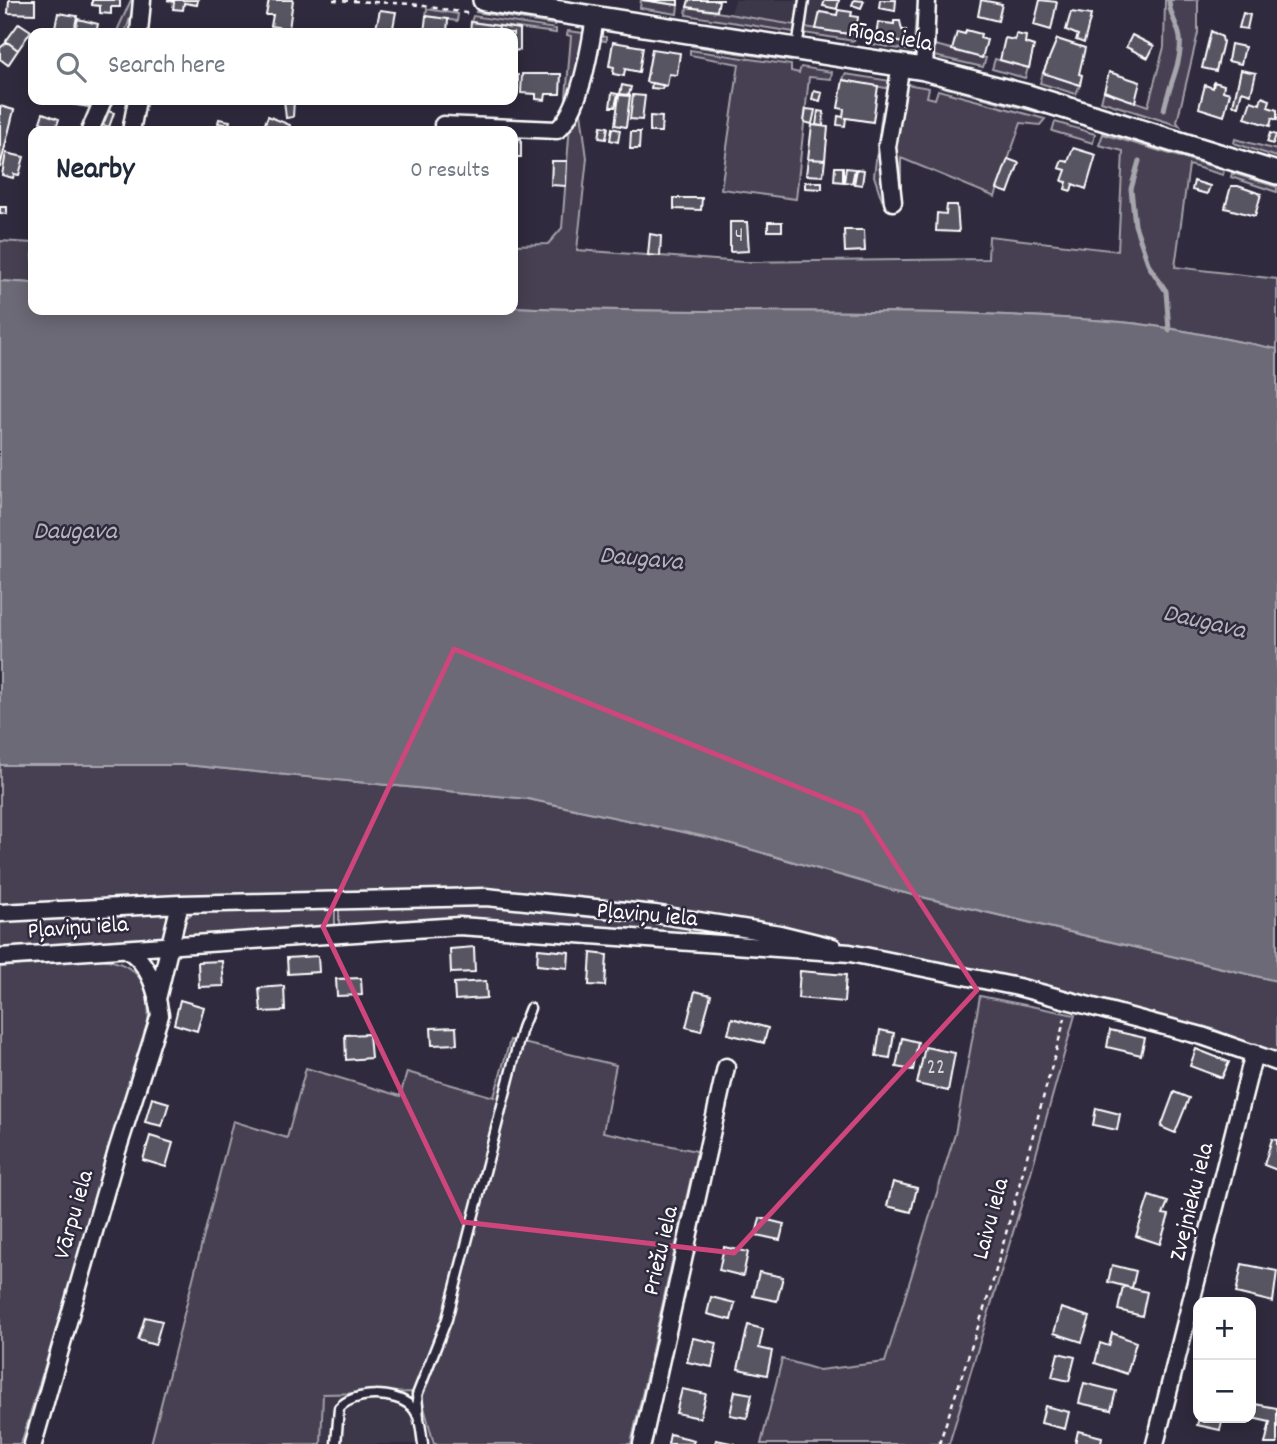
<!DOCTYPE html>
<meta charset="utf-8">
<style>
body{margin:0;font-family:Dekko,sans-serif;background:#f2f2f3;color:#1f2937}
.controls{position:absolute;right:21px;bottom:21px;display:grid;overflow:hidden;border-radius:14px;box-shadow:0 4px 18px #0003}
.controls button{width:63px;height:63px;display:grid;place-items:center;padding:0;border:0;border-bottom:2px solid #e0e1e3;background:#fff;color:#1f2937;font:35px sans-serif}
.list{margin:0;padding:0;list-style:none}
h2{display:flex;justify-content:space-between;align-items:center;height:91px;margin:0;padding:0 28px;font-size:30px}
h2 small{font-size:23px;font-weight:400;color:#747a83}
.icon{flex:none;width:38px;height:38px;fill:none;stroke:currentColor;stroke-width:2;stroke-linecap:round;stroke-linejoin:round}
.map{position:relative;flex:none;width:1277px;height:1444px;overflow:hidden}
.search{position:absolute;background:#fff;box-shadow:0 4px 18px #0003;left:28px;top:28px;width:490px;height:77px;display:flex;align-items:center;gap:18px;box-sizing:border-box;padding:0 24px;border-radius:14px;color:#747a83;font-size:26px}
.panel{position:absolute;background:#fff;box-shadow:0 4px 18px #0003;left:28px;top:126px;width:490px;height:189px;border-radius:14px}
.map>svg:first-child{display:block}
</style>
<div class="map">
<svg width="1277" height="1444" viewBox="0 0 1277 1444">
<rect width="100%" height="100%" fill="#2f2a3d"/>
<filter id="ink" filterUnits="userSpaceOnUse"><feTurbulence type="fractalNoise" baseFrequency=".0143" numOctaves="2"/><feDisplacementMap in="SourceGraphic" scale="14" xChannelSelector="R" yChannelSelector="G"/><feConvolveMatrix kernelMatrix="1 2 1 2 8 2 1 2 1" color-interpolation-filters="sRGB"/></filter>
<g filter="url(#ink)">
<path fill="#3c3749" d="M735 0H824L816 29 731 13Z
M421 1392 435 1444H321L323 1394Z"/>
<path fill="#464152" stroke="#a2a0a8" stroke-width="2" d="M131 0H136L125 33H116Z
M641 0 678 5 677 14 640 8Z
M932 0H935V45L986 58 983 67 934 56Z
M1165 0H1198V33L1177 122 1180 126 1101 101 1104 91 1148 106 1164 47Z
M687 7 795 25 794 32 686 15Z
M427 9 458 14 457 21 426 16Z
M481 10 553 21 555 25 475 12Z
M916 14 921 15 917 52 865 43 866 36 914 43Z
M473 16 556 29V33L471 22Z
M805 27 855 35 854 41 804 33Z
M568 31 583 33 584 38C580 66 576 100 558 123L542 128 450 122 549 124 557 120 565 110 571 36 567 35Z
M600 36 606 37V41L599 40 593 72 580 105 587 158 577 250 743 262 988 259 989 236 1118 251 1123 151 1099 145 1103 134 1224 170 1223 175 1189 165 1175 267 1277 279V349C1226 339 1173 327 1121 322 918 305 715 316 513 307V245L548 244 562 228 570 124 597 42Z
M694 44 787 58 790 61 692 46Z
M690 50 791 65V71L799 73 801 67 832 72 831 79 809 77 796 199 721 189 739 64 690 55Z
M995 59 1028 68 1025 78 992 69Z
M1043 73 1080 85 1076 94 1040 83Z
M845 74 891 81V89L843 80Z
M940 83 1043 111 1044 114 939 86Z
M906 84 929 88 927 97 935 99 938 90 1045 119 1040 125 1021 123 995 197 901 158V198L897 197 892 162Z
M882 112 886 113V197L882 200 874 176Z
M1055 122 1095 134 1093 143 1052 131Z
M1235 139 1277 150V157L1234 143Z
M1232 173 1277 187V192L1231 177Z
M0 241 33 243V283L0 281Z
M0 765H186L528 799 711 838 888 889 1277 981V1054L1213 1029 800 933 555 897 0 908Z
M445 901 634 916 797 942 339 927V904Z
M335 904V927L179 937 186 918 197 910Z
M164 912 169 917 167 934 161 938 0 948V917Z
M101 959C144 964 153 992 147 1032L21 1444H0V967Z
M980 996 1075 1015 1030 1176 949 1444H761L782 1359 819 1370 885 1362 955 1134Z
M510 1040 616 1065 603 1132 697 1151 631 1444H434L420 1392 323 1394 321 1444H151L233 1121 287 1138 306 1068 400 1096 407 1072 494 1097Z"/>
<path fill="#6d6a77" stroke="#a7a6ad" stroke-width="2" d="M0 281 33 283V310H513V307C715 316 918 305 1121 322 1173 327 1226 339 1277 349V981L888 889 711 838 528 799 186 765H0Z"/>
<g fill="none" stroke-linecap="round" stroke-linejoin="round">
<path stroke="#a7a6ad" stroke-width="5" d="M1164 110C1168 87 1183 61 1180 38 1178 24 1169 15 1169 0
M1139 161 1131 189 1135 225 1149 266 1166 291 1169 330"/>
</g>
<path fill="#595564" stroke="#fff" stroke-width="2" d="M9 0H35V14L8 13Z
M92 0H120V7H111V14L100 13V6L92 5Z
M167 0H198L197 5 184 3 183 10 173 9 174 2Z
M269 0H293L289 29 271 26 273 15H266Z
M642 0H678V5Z
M689 0H724H719L717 11 687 7Z
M825 0H839L837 9 823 6Z
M854 0 864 1 861 8 852 5Z
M880 0H896L895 11 879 8Z
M981 0 1002 4 998 21 978 16Z
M1040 0 1057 2 1051 30 1034 25Z
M380 10 396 12 392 33H375Z
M838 10 852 12 851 16 858 17 856 35 816 29 820 12 837 15Z
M1071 12 1091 15 1084 43 1076 40 1078 35 1066 30Z
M58 13 77 16 74 32 55 28Z
M1243 13 1250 15 1247 29 1239 28Z
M426 16 448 19 447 33H424Z
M78 19 98 24 96 33H74Z
M894 21H900L902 30H906L904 43 876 38 878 22 894 24Z
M471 22 499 26 498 33H470Z
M19 23 31 31 18 50 6 41Z
M499 26 520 29V50L513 51V33H498Z
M966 30 981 34 980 38 987 40 982 58 952 50 957 32 965 34Z
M1211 31 1222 37 1223 42 1216 71 1202 68Z
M1016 34 1026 36 1025 43 1034 46 1029 68 1000 60 1005 38 1015 40Z
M1132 35 1154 46 1148 58 1126 47Z
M1057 39 1085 48 1079 74 1082 75 1080 85 1043 73Z
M7 42 18 50 8 65 0 59V48Z
M613 42 643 47 639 72 625 69 624 76 613 74 614 67 609 66Z
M1231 44 1245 47 1241 64 1228 61Z
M652 49 680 53 677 75 669 74 667 86 646 82Z
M1241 70 1256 73 1251 94 1242 91 1238 106 1233 105Z
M1109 72 1140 82 1135 102 1104 91Z
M522 74H561L560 94H546L545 100 536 99V94L521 93Z
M513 75H518V89H513Z
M843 80 878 86 873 122 846 118 845 126 837 125 838 116 843 117 844 109 838 108Z
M1214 82 1224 85 1223 91 1230 93 1224 116 1199 108 1205 85 1213 88Z
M652 83 663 85 662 89 651 88Z
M622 85 631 87 629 95 620 94Z
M814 91 822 93 820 101 812 99Z
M612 93 618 94 615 107H610Z
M619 95 630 96 626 127 615 125Z
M633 95 645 96 642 120 630 119Z
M1262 97 1270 100 1268 107 1277 110V120L1272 118 1270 126 1245 118 1251 101 1260 104Z
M65 100H91L90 107 64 103Z
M284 100H294L293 117 286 118Z
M0 106 14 110 0 167Z
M806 109 815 110 812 124 804 122Z
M105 110 114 113 109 127 99 124Z
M818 111 824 112 823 126 816 125Z
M43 113 59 119 56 128 40 122Z
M268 116 290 125 288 131H262Z
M650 116 662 117 661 132H650Z
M219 119 230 121 229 125 218 123Z
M812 125 828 127 825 160 808 159Z
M601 126 608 127 606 139 599 138Z
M612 128 620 130 618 142 610 140Z
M631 132H640L639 149H630Z
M1270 133 1276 135 1273 144 1267 142Z
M513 140H521V157H513Z
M1073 148 1096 155 1086 189 1073 184 1071 191 1065 189 1067 182 1062 181 1066 170 1059 168 1062 160 1068 162Z
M6 153 24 157 19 175 14 174 13 178 2 175Z
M808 159 825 160 823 176 806 175Z
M1008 159 1019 163 1008 193 997 189Z
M552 161H567L566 186 551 185Z
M835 167H843V182L834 181Z
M846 168 855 169 852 183 844 182Z
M857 169 864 170 862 185 854 184Z
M1194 181 1210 186 1207 194 1192 190Z
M805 182H822V189L805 188Z
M1231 186H1238L1261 194 1255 216 1225 208Z
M674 198H702L701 210 674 209Z
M947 205H957L959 232 936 231 937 213 946 214Z
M0 207H7V214L0 213Z
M730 222H747L749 251 730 252Z
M768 222H782V231H768Z
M844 230H864L865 251 845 252Z
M650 234 661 236 660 256 648 255Z
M474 947 475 972 451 973 450 949Z
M538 949 569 952 568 968 537 965Z
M591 953 607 955 605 986 589 985Z
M318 956 319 972 288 974 287 958Z
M222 961 224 986 199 987 198 962Z
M800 971 846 975 844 1002 798 998Z
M361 978 362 995 337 996 336 979Z
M486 981 487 998 455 1000 454 983Z
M284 986 285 1011 261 1012 259 988Z
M695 991 711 995 701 1031 686 1027Z
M180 1000 204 1007 197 1031 174 1024Z
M732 1018 768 1028 764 1043 728 1034Z
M456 1027 457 1044 432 1045 431 1028Z
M880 1030 894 1033 890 1058 876 1056Z
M1110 1030 1145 1038 1141 1055 1107 1047Z
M369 1034 371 1058 346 1060 345 1035Z
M902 1038 918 1042 913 1070 896 1067Z
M925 1047 955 1053 948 1091 917 1084Z
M1196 1049 1229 1062 1222 1078 1190 1066Z
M1174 1092 1189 1098 1175 1133 1161 1127Z
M152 1098 169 1103 162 1126 145 1122Z
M1096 1108 1120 1114 1117 1130 1093 1125Z
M150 1136 173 1143 166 1167 143 1160Z
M1272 1139 1277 1140V1170L1264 1165Z
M893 1182 917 1188 911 1212 887 1206Z
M1149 1196 1168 1202 1163 1214 1169 1215 1160 1244 1136 1236Z
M760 1218 784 1224 780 1240 756 1235Z
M724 1247 748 1252 743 1276 719 1270Z
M1242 1264 1277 1271 1273 1302 1236 1293Z
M1112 1265 1136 1271 1132 1288 1108 1282Z
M759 1272 783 1277 777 1301 753 1296Z
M1123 1286 1147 1292 1142 1316 1118 1310Z
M711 1297 735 1303 731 1320 707 1314Z
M1061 1308 1090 1317 1082 1342 1054 1333Z
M145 1317 162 1321 155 1345 138 1340Z
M748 1325 763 1329 759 1348 772 1351 767 1375 738 1369Z
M1112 1333 1136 1342 1127 1374 1095 1363 1100 1343 1109 1346Z
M693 1338 717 1343 712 1367 687 1362Z
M1058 1353 1075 1357 1069 1381 1052 1377Z
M1084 1383 1116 1391 1111 1410 1079 1403Z
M682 1389 706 1394 700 1418 676 1413Z
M735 1391 752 1394 747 1418 730 1415Z
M1255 1404 1277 1408V1444H1265L1270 1422 1252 1418Z
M1045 1406 1069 1412 1065 1429 1041 1423Z
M1199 1418H1223L1220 1430 1197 1425Z
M1078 1431 1102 1437 1101 1444H1075Z
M670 1434 694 1440 693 1444H668Z
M716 1440 736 1444H715Z"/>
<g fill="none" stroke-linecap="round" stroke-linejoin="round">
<defs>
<path id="lane" d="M797 49 804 0
M419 1418 417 1395 447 1319 522 1028 530 1008
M336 1444 339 1408C353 1391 396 1391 412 1407 421 1416 421 1432 423 1444"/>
<path id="street" d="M139 33 142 0
M924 69 927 0
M443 125 557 130C581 110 590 48 595 18
M90 131 103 100
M131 131 137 100
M893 202 887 147 901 65
M0 913 180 904 486 897 655 914 780 934 833 947
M126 949C144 959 152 977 157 996
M0 957 459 926 850 953 1018 987 1202 1036 1277 1062
M33 1444 117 1151 160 1015 157 999 180 904
M642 1444 726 1067
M1155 1444 1254 1053"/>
<path id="secondary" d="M484 0 924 69 1028 96 1277 173"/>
</defs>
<use href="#lane" stroke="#fff" stroke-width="13"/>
<use href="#street" stroke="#fff" stroke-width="21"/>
<use href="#secondary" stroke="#fff" stroke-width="26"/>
<path stroke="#fff" stroke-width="2.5" stroke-dasharray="5 5" stroke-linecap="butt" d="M333 0 412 4 472 14
M939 1444 991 1288 1065 1018"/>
<use href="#lane" stroke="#2f2a3d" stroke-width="8"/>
<use href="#street" stroke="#2f2a3d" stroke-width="16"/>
<use href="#secondary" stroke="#2f2a3d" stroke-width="21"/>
</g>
</g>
<path fill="none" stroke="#ce467c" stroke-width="5" stroke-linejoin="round" d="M454 649 862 813 977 990 734 1253 463 1222 323 927Z"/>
<g text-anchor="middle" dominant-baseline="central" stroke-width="5" stroke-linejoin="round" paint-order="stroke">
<g font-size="21" fill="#d6d4d8">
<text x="739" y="237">4</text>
<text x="936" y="1069">22</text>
</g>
<g font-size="24" fill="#fff" stroke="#2f2a3d">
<text transform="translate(890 38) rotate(10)">Rīgas iela</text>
<text transform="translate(647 916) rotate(5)">Pļaviņu iela</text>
<text transform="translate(78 929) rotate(-4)">Pļaviņu iela</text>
<text transform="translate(1193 1202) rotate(-76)">Zvejnieku iela</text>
<text transform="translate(75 1215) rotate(-74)">Vārpu iela</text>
<text transform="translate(992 1219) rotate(-75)">Laivu iela</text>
<text transform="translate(662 1251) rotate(-77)">Priežu iela</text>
</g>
<g font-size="26" font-style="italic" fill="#b6b4bb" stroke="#2f2a3d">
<text x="75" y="532">Daugava</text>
<text transform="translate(641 560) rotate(5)">Daugava</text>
<text transform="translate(1204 623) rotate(13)">Daugava</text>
</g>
</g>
</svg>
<div class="controls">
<button>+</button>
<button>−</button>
</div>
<div class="search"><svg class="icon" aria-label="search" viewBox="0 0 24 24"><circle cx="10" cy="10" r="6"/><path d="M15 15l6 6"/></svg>Search here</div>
<section class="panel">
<h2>Nearby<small>0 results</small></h2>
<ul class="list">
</ul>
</section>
</div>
